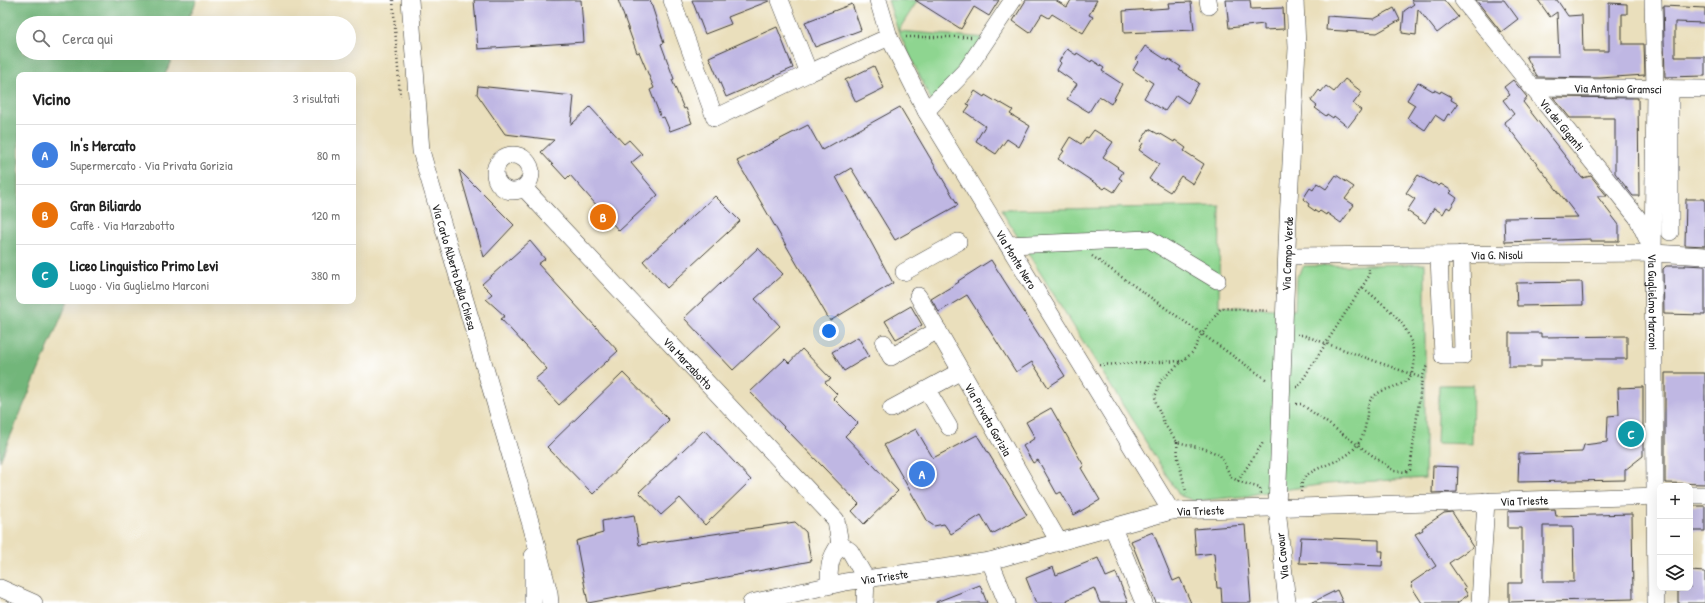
<!DOCTYPE html>
<html lang="it">
<meta charset="utf-8">
<style>
body{margin:0;font-family:"Patrick Hand",sans-serif;background:#f2f2f2;color:#222}
.controls{position:absolute;right:12px;bottom:12px;display:grid;overflow:hidden;border-radius:8px;box-shadow:0 4px 16px #0002}
.controls button{width:36px;height:36px;display:grid;place-items:center;padding:0;border:0;border-bottom:1px solid #e0e0e0;background:#fff;color:#222;font:20px sans-serif}
.you{position:absolute;left:829px;top:331px;width:14px;height:14px;margin:-10px;border:3px solid #fff;border-radius:50%;background:#1a73e8;box-shadow:0 0 0 6px #1a73e833}
.badge{display:grid;place-items:center;width:26px;height:26px;border-radius:50%;background:#b45309;color:#fff;font-size:13px;font-weight:700}
.pin{position:absolute;translate:-50% -50%;border:2px solid #fff;box-shadow:0 1px 4px #0006}
.list{margin:0;padding:0;list-style:none}
h2{display:flex;justify-content:space-between;align-items:center;height:52px;margin:0;padding:0 16px;font-size:17px}
h2 small{font-size:13px;font-weight:400;color:#767676}
.list li{display:grid;grid-template-columns:26px 1fr auto;gap:12px;align-items:center;box-sizing:border-box;height:60px;padding:0 16px;border-top:1px solid #e0e0e0}
.list b{display:block;font-size:15px;white-space:nowrap}
.list p{margin:0;font-size:13px;white-space:nowrap;color:#767676}
.list em{font-size:13px;font-style:normal;color:#767676}
.icon{flex:none;width:22px;height:22px;fill:none;stroke:currentColor;stroke-width:2;stroke-linecap:round;stroke-linejoin:round}
.map{position:relative;flex:none;width:1705px;height:603px;overflow:hidden}
.search{position:absolute;background:#fff;box-shadow:0 4px 16px #0002;left:16px;top:16px;width:340px;height:44px;display:flex;align-items:center;gap:10px;box-sizing:border-box;padding:0 14px;border-radius:22px;color:#767676;font-size:15px}
.panel{position:absolute;background:#fff;box-shadow:0 4px 16px #0002;left:16px;top:72px;width:340px;height:232px;border-radius:8px}
.map>svg:first-child{display:block}
</style>
<div class="map">
<svg width="1705" height="603" viewBox="0 0 1705 603">
<rect width="100%" height="100%" fill="#fff"/>
<filter id="ink" filterUnits="userSpaceOnUse"><feTurbulence type="fractalNoise" baseFrequency=".025" numOctaves="2"/><feDisplacementMap in="SourceGraphic" scale="8" xChannelSelector="R" yChannelSelector="G"/><feConvolveMatrix kernelMatrix="1 2 1 2 8 2 1 2 1" color-interpolation-filters="sRGB"/></filter>
<filter id="wash" filterUnits="userSpaceOnUse"><feTurbulence type="fractalNoise" baseFrequency=".012" numOctaves="4" result="noise"/><feDisplacementMap in="SourceGraphic" scale="16" xChannelSelector="R" yChannelSelector="G"/><feGaussianBlur stdDeviation="0.9" result="paint"/><feColorMatrix in="noise" values="0 0 0 0 0 0 0 0 0 0 0 0 0 0 0 0 0 1.4 0 .05"/><feComposite in="paint" operator="in"/></filter>
<g filter="url(#wash)">
<rect width="100%" height="100%" fill="#eadfbc"/>
<path fill="#8ed590" stroke="#557856" d="M888 0H918L898 31 988 38 933 104 898 31Z
M1220 206 1219 306 1295 310 1296 278 1304 266 1425 264V478L1327 484 1259 493 1248 496 1194 501 1179 495 1001 210Z
M1439 385H1473L1472 444 1437 443Z"/>
<path fill="#72b67a" stroke="#47694b" d="M0 0H197L187 23H23V53H174L165 75H19V301H68L0 461Z"/>
<g id="blocks">
<path fill="#bfb7e3" fill-rule="evenodd" d="M474 0H581L584 42 478 49Z
M618 0H650L664 43 661 44 674 79 672 80 684 109 686 108 692 123 670 131 664 117 661 118 650 90 654 88 639 52 637 53Z
M692 0H769V1L728 17 731 24 705 34Z
M915 0H999L989 16 974 7 961 29Z
M1026 0H1055L1067 7 1071 0H1097L1089 15 1093 17 1083 33 1052 14 1049 18 1042 14 1030 33 1013 21Z
M1226 0H1250L1251 9 1283 8 1284 29 1264 30V24L1229 28Z
M1411 0H1444L1458 17 1437 33 1418 9 1416 35 1402 33 1404 11 1414 4Z
M1476 0H1504L1518 19 1501 32Z
M1538 0H1557L1568 16 1582 15 1583 51H1609V3L1627 4V14H1622V44H1644L1645 75 1600 78 1537 77 1526 56H1559L1557 12 1550 17Z
M1191 2 1194 30 1124 33 1123 11 1169 8 1168 3Z
M852 4 861 30 815 47 805 22Z
M1663 6 1705 8V23L1675 22V57H1705V76L1665 77Z
M1394 8 1400 20 1377 33 1326 30 1327 16 1374 19Z
M777 27 793 68 726 97 709 57Z
M1145 46 1168 61 1169 59 1181 67 1179 70 1199 83 1188 103 1176 95 1165 111 1144 98 1153 83 1133 70 1138 62 1136 60Z
M1067 49 1076 55 1077 53 1091 62 1092 60 1104 68 1102 71 1122 84 1111 104 1099 96 1089 112 1067 99 1077 84 1057 70 1061 63 1059 61Z
M874 66 884 88 856 102 845 80Z
M1345 79 1362 92 1353 104 1361 110 1348 127 1334 116 1333 118 1327 114 1326 116 1315 108 1317 106 1311 101 1319 90 1321 92 1326 86 1334 92Z
M1513 80 1527 97 1523 102 1582 178 1591 176 1607 196H1597L1619 225V241H1591V239L1505 242 1504 218 1578 217 1504 122 1514 114 1503 100 1510 95 1504 87Z
M1418 82 1433 91 1434 90 1440 93 1441 91 1452 97 1451 100 1458 104 1450 115 1448 114 1444 121 1435 115 1425 130 1407 118 1415 105 1407 100Z
M478 86 574 96 571 125 590 107 624 144 629 140 642 154 631 163 658 195 619 231 570 175 566 179 541 152 554 140 505 134 477 94Z
M975 91 984 97 985 95 1000 104 1001 103 1013 110 1010 114 1030 126 1019 147 1007 139 996 154 976 141 985 126 965 112 970 105 967 104Z
M1553 97 1638 98 1639 196H1633L1615 173V118H1570Z
M900 107 958 205 895 240 851 168 836 177 893 283 830 321 737 161 808 125 822 150Z
M1149 129 1158 134 1159 133 1174 142 1175 140 1186 148 1184 151 1204 164 1193 184 1181 176 1170 192 1149 179 1159 164 1139 150 1143 143 1141 141Z
M1094 130 1113 142 1103 157 1118 167 1117 168 1123 172 1119 178 1122 180 1114 192 1106 187 1104 189 1058 159 1064 151 1062 150 1070 137 1081 144 1086 137 1088 138Z
M459 170 514 225 484 257Z
M1336 175 1354 187 1345 199 1354 205 1341 223 1327 213 1326 215 1320 211 1318 213 1308 206 1309 204 1303 199 1310 188 1313 190 1317 183 1326 189Z
M1418 175 1433 184 1434 183 1439 186 1441 184 1452 191 1450 193 1457 198 1450 209 1447 207 1443 214 1434 208 1425 223 1407 211 1415 199 1406 193Z
M715 196 740 221 667 288 643 261Z
M1686 199H1705V246L1685 245Z
M530 241 545 259 538 264 618 351 559 405 535 379 547 369 501 319 505 316 486 299 492 294 482 284Z
M758 248 783 274 755 299 780 326 733 370 684 318Z
M991 260 1065 376 1048 387 1032 362 1016 372 967 295 939 312 931 299 959 282 958 281Z
M1685 265 1705 266V315L1664 314 1663 269 1666 266H1685Z
M1582 282 1583 305 1517 306 1516 283Z
M911 306 922 325 896 339 885 321Z
M1509 333H1541V337L1627 336V359H1541V367H1509Z
M858 337 869 356 844 371 832 352Z
M802 349 831 379 825 382 837 394 833 398 858 423 845 436 898 491 864 524 852 511 859 504 750 392 785 359 789 363Z
M623 373 669 420 593 494 547 447Z
M1665 373H1705V484L1665 483Z
M1643 387V456L1625 470V480L1518 482 1519 454 1582 452 1584 445 1607 442 1608 416 1619 415 1618 388Z
M1051 408 1084 466 1081 468 1100 500 1074 515 1061 492 1057 494 1038 460 1033 463 1023 446 1035 438 1026 422Z
M916 429 933 458 977 435 1027 515 992 534 981 515 951 534 944 524 934 526 928 522 884 445Z
M704 430 751 480 705 525 680 498 661 515 639 492Z
M1433 466 1458 467 1457 492 1432 493Z
M1690 506H1705V531H1690Z
M1555 509 1556 516 1632 514 1633 599 1509 602V583H1522V528H1508V511ZM1543 526H1573L1574 582H1543Z
M1452 512 1470 540 1469 541 1473 547 1449 563 1466 588 1464 589 1468 595 1457 603H1422L1411 586 1413 585 1411 583 1436 566 1415 534 1423 530 1422 528 1444 513Z
M634 515 639 545 795 522 806 532 811 561 588 603 576 541 603 533 602 521Z
M1245 525 1251 603H1222L1221 588H1217L1214 553 1196 555 1194 529Z
M1153 532 1173 581 1180 578 1191 603H1156L1131 541Z
M1301 537 1379 540V551H1383L1382 566 1299 563Z
M1098 558 1106 577 1116 573 1128 603H1100L1094 588 1067 600 1068 603H1036L1026 578 1053 567 1056 575Z
M1690 571 1705 572V603H1678V588H1690Z
M980 585 987 603H936V602Z
M1337 590 1343 603H1311Z"/>
</g>
</g>
<g filter="url(#ink)">
<use href="#blocks" fill-opacity="0" stroke="#3b3934" stroke-width="1"/>
<g fill="none" stroke-linecap="round" stroke-linejoin="round">
<defs>
<g id="minor">
<path id="s1" d="M410 0 421 151 532 528 549 593 550 603"/>
<path d="M672 0 715 118 809 73 889 37"/>
<path d="M780 0 809 73"/>
<path id="s2" d="M878 0 889 37 926 111 1171 511"/>
<path d="M1208 0 1209 6"/>
<path id="s3" d="M1463 0 1532 87 1637 217 1651 247"/>
<path id="s4" d="M1653 0 1655 89 1653 253 1656 603"/>
<path id="s5" d="M1532 87 1705 89"/>
<path d="M1670 89V232"/>
<path d="M926 111 967 69 1013 0"/>
<circle cx="513" cy="173" r="18"/>
<path id="s6" d="M524 188 836 520 840 544"/>
<path d="M1008 245 1149 239 1217 280"/>
<path d="M1439 255 1443 356H1463L1461 254"/>
<path id="s7" d="M1288 256 1653 253 1705 256"/>
<path d="M904 272 958 242"/>
<path id="s8" d="M918 296 1059 542"/>
<path d="M884 343 891 357 938 330"/>
<path d="M927 390 949 427"/>
<path d="M891 409 961 371"/>
<path d="M1690 495H1705"/>
<path d="M1113 528 1144 603"/>
<path d="M840 544 850 551 866 579 865 603"/>
<path d="M533 556V603"/>
<path d="M990 561 1007 603"/>
<path d="M829 585C829 567 829 559 840 544"/>
<path d="M0 588 34 603"/>
<path id="s9" d="M751 603 845 582 990 561 1171 511 1660 496"/>
<path id="s10" d="M1287 603 1277 508 1288 221 1297 48 1295 0"/>
<path d="M1480 603 1486 501"/>
</g>
</defs>
<use href="#minor" stroke="#3b3934" stroke-width="18"/>
<path stroke="#3b3934" stroke-width="2.5" stroke-dasharray="1 3" stroke-linecap="butt" d="M393 0 400 96
M906 37H971
M1092 256 1267 380
M1297 335H1303L1422 378
M1099 365 1182 361
M1296 387H1298L1369 276V269
M1296 404H1301L1394 471 1405 472 1410 470 1422 378 1427 365
M1177 442 1178 458 1187 496
M1238 481 1264 441
M1301 492C1302 488 1301 483 1303 480 1309 468 1340 463 1352 451 1360 443 1365 433 1366 421 1368 412 1366 403 1374 396 1383 388 1398 388 1407 380 1413 375 1415 365 1414 358 1412 323 1386 307 1362 287
M1261 494 1260 488 1240 482 1231 477 1220 455 1206 449 1177 442 1165 425 1156 403 1155 397 1161 380 1193 352 1202 334 1221 308 1270 311"/>
<use href="#minor" stroke="#fff" stroke-width="17"/>
</g>
</g>
<g text-anchor="middle" dominant-baseline="central" stroke-width="3" stroke-linejoin="round" paint-order="stroke">
<g font-size="12" fill="#1c1c1c" stroke="#fff">
<text stroke="none"><textPath href="#s5" startOffset="86">Via Antonio Gramsci</textPath></text>
<text stroke="none"><textPath href="#s3" startOffset="159">Via dei Giganti</textPath></text>
<text stroke="none"><textPath href="#s10" startOffset="350">Via Campo Verde</textPath></text>
<text stroke="none"><textPath href="#s7" startOffset="209">Via G. Nisoli</textPath></text>
<text stroke="none"><textPath href="#s2" startOffset="295">Via Monte Nero</textPath></text>
<text stroke="none"><textPath href="#s1" startOffset="272">Via Carlo Alberto Dalla Chiesa</textPath></text>
<text stroke="none"><textPath href="#s4" startOffset="302">Via Guglielmo Marconi</textPath></text>
<text stroke="none"><textPath href="#s6" startOffset="240">Via Marzabotto</textPath></text>
<text stroke="none"><textPath href="#s8" startOffset="142">Via Privata Gorizia</textPath></text>
<text stroke="none"><textPath href="#s9" startOffset="784">Via Trieste</textPath></text>
<text stroke="none"><textPath href="#s9" startOffset="460">Via Trieste</textPath></text>
<text transform="translate(1282 556) rotate(-96)">Via Cavour</text>
<text stroke="none"><textPath href="#s9" startOffset="136">Via Trieste</textPath></text>
</g>
</g>
</svg>
<div class="controls">
<button>+</button>
<button>−</button>
<button><svg class="icon" aria-label="layers" viewBox="0 0 24 24"><path d="M12 4l9 5-9 5-9-5zM3 14l9 5 9-5"/></svg></button>
</div>
<div class="you"></div>
<div class="pin badge" style="left:922px;top:474px;background:#3f7fe0">A</div>
<div class="pin badge" style="left:603px;top:217px;background:#e8710a">B</div>
<div class="pin badge" style="left:1631px;top:434px;background:#0f9aa8">C</div>
<div class="search"><svg class="icon" aria-label="search" viewBox="0 0 24 24"><circle cx="10" cy="10" r="6"/><path d="M15 15l6 6"/></svg>Cerca qui</div>
<section class="panel">
<h2>Vicino<small>3 risultati</small></h2>
<ul class="list">
<li><span class="badge" style="background:#3f7fe0">A</span><div><b>In's Mercato</b><p>Supermercato · Via Privata Gorizia</p></div><em>80 m</em></li>
<li><span class="badge" style="background:#e8710a">B</span><div><b>Gran Biliardo</b><p>Caffè · Via Marzabotto</p></div><em>120 m</em></li>
<li><span class="badge" style="background:#0f9aa8">C</span><div><b>Liceo Linguistico Primo Levi</b><p>Luogo · Via Guglielmo Marconi</p></div><em>380 m</em></li>
</ul>
</section>
</div>
